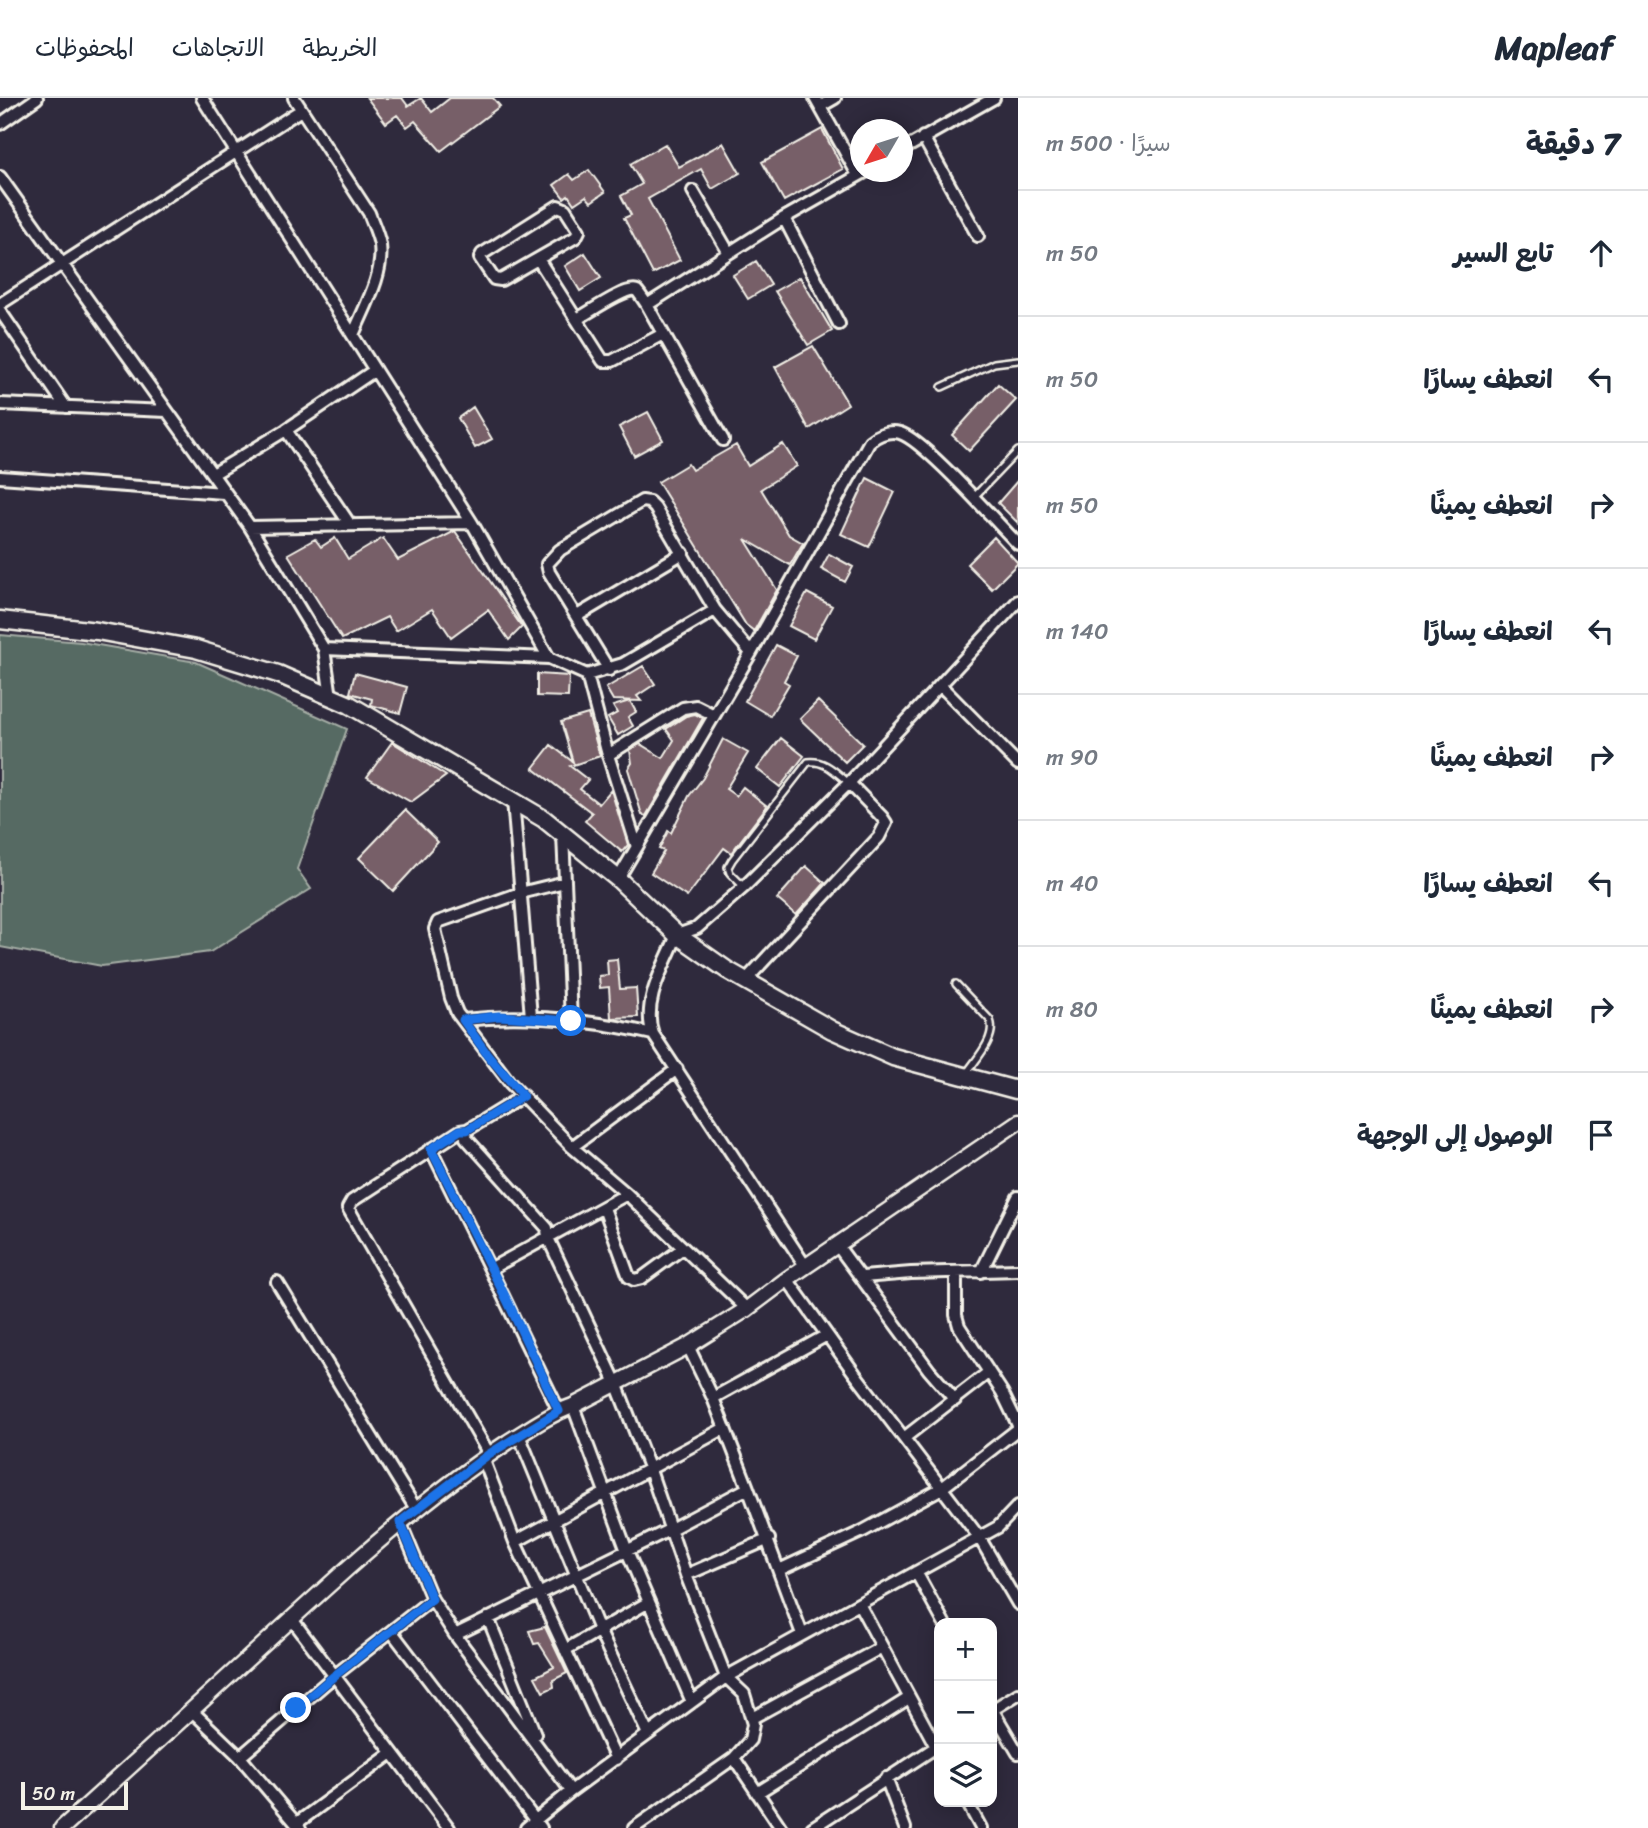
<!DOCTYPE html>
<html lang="ar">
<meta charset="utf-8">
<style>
body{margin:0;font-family:Sriracha,"Playpen Sans Arabic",sans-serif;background:#f2f2f3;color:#1f2937;direction:rtl}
.controls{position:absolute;right:21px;bottom:21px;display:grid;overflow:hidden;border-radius:14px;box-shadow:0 4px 18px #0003}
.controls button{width:63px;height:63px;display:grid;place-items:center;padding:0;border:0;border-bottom:2px solid #e0e1e3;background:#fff;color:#1f2937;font:35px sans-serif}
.compass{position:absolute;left:850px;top:21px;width:63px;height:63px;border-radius:50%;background:#fff;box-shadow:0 4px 18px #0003;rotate:231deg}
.scale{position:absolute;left:21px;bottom:18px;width:107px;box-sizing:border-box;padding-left:7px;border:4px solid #f4f1e8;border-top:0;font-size:19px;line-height:24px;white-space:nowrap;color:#f4f1e8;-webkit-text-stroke:5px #2f2a3d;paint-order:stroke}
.stop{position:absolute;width:21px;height:21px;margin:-16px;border:5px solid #1a73e8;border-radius:50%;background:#fff}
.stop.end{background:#1a73e8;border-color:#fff;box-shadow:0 2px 7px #0008}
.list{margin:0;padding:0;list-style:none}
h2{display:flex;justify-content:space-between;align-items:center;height:91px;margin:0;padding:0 28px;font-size:30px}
h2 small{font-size:23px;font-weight:400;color:#747a83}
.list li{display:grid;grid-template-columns:46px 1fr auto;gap:21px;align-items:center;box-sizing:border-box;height:126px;padding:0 28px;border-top:2px solid #e0e1e3}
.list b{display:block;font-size:26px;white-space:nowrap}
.list em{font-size:23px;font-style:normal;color:#747a83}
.icon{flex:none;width:38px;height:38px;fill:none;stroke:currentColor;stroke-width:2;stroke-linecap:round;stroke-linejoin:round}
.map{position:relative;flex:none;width:1018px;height:1730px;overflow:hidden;direction:ltr}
header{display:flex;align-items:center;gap:42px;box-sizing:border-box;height:98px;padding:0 35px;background:#fff;border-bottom:2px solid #e0e1e3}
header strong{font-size:33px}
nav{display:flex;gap:38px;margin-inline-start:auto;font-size:24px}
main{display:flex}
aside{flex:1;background:#fff}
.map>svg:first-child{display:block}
</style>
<header>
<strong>Mapleaf</strong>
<nav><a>الخريطة</a><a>الاتجاهات</a><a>المحفوظات</a></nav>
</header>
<main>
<aside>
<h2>7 دقيقة<small>سيرًا · 500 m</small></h2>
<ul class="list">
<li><svg class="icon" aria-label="ahead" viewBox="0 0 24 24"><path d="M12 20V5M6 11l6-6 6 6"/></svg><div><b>تابع السير</b></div><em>50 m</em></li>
<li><svg class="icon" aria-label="left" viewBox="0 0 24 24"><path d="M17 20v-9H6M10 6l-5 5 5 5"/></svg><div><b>انعطف يسارًا</b></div><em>50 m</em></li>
<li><svg class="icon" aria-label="right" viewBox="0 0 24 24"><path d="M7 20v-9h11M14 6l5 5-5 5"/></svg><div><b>انعطف يمينًا</b></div><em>50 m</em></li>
<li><svg class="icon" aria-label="left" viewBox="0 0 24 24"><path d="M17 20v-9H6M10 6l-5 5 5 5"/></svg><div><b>انعطف يسارًا</b></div><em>140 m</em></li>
<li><svg class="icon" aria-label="right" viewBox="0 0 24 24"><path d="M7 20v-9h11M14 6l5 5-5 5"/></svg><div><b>انعطف يمينًا</b></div><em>90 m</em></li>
<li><svg class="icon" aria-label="left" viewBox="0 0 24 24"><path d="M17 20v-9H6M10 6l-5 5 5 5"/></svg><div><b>انعطف يسارًا</b></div><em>40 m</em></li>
<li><svg class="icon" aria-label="right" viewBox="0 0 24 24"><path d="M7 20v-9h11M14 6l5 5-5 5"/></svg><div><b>انعطف يمينًا</b></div><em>80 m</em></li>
<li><svg class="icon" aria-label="arrive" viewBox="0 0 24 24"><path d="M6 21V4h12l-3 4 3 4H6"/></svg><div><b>الوصول إلى الوجهة</b></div></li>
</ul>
</aside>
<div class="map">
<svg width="1018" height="1730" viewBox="0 0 1018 1730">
<rect width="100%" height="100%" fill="#2f2a3d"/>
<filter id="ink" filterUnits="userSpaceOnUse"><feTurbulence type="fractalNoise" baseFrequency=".0143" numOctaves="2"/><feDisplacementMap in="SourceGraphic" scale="14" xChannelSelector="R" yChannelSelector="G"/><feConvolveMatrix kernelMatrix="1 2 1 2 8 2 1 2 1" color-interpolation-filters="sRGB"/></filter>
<g filter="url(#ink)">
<path fill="#576b64" stroke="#a6aea6" stroke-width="2" d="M0 537 81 544 196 564 347 631 297 771 311 791 210 854 102 868 0 849Z"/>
<path fill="#775e68" stroke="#f4f1e8" stroke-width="2" d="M367 0H402L408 8 421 0 432 14 450 0H493L500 8 441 53 415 23 407 29 397 17 386 25Z
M822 31 843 71 784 103 762 64Z
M723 45 740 75 712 91 701 71 648 101 680 162 653 176 624 120 631 117 621 98 642 86 630 66 665 46 679 69Z
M589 72 605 94 591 104 586 98 574 106 568 97 564 100 554 87 569 76 574 82Z
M585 155 601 180 580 193 565 168Z
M756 163 771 187 748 201 733 177Z
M800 179 832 233 808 247 775 193Z
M813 248 848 306 809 331 775 269Z
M998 286 1016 302 969 353 952 337Z
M473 309 492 341 475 350 458 320Z
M648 314 663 342 634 358 619 329Z
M783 346 797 368 761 391 789 437 803 445 790 467 745 441 777 492 754 533 746 527 658 384 688 366 692 372 736 347 748 368Z
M867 380 895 394 869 449 841 436Z
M1018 382V425L998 405Z
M455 433 522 529 509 542 488 512 451 539 432 511 396 533 387 519 342 541 288 456 315 441 321 449 335 440 348 461 383 440 398 462Z
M994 439 1018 465 992 491 967 466Z
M829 456 853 469 845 484 821 471Z
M807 495 832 508 814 541 789 528Z
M776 547 797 558 784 583 789 586 770 618 745 603Z
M643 568 655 586 637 598 641 603 613 602 606 590Z
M355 575 407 589 400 615 371 607 372 601 350 595Z
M537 576 569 578 568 599 537 598Z
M630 603 636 614 628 619 633 628 618 637 608 620 617 615 613 608Z
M818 603 863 646 845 664 800 621Z
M588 616 600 658 570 668 588 682 580 691 599 706 611 692 628 747 622 754 585 723 592 715 533 670 551 647 573 664 561 624Z
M695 616 703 620 646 718 642 717 628 671 632 665 630 652 640 646 663 660 674 642 666 631 686 618Z
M781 640 804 658 780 689 757 671Z
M723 641 748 655 726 691 736 698 743 689 767 708 731 755 724 750 687 799 651 775 664 753 659 751 668 733 671 735 689 698 703 680Z
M392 644 416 659 446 678 411 704 367 679Z
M405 712 438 744 393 793 359 760Z
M806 768 825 785 796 817 777 801Z
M617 861 620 891 636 890 638 919 611 920 609 889 600 890 599 878 608 877 607 862Z
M545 1529 567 1575 553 1582 554 1589 543 1594 535 1579 554 1569 539 1545 534 1546 529 1533Z"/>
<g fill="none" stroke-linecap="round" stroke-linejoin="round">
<defs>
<path id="service" d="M942 289 994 265 1018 262
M974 399 1018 353
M744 789 730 775 728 769 732 762 808 664C826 662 836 675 849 685
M956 886 990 922C997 940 976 961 966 976"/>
<path id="minor" d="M202 0 472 425 549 560
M294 0 369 115C373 126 378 136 380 147 384 177 364 210 353 237
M815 0 858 77
M821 8 835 0
M0 26 37 0
M923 39 978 138
M902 52 994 0
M0 79 250 429 324 551 331 599
M693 93 729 155
M558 108 565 111 579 133 576 139 501 182 494 181 480 160 482 156Z
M784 120 839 226
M538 161 603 263H612L663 236
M0 206 301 12
M647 207 784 120 865 74
M0 213 66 309
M577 221C587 216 628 187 637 193 640 196 644 203 647 207L723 342
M0 306 167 313
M286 332 349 425
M213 376 286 332 375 272
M0 379 224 395
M250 429 472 425
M577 518 683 455
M324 551 549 560 587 577 623 566 715 512
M609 572 549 474 547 466 560 452 642 403 649 404 655 410 715 512 751 555
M587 577 608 657 637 749
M940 587 1018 666
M608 657 683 610 696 608 714 617
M513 702 531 919
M563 736 571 923
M618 781 751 555 870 343C879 336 888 332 900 335 924 342 996 424 1018 446
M565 784 520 795 438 824 435 831 451 900 457 915 510 985 572 1049 627 1096 747 1211
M746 882 879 739 886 725 882 719 849 685
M463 922C526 915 591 922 653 936
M523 998 467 1032 466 1040 547 1130 548 1140 616 1285 650 1372 686 1477 726 1579 744 1596 753 1626 750 1642 734 1660 634 1730
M467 1032 460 1033 352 1103 348 1110 489 1356
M572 1049 677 971
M431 1051 490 1171
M604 1110 629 1179 634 1182 642 1180 683 1150
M837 1147 929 1272 955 1302
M806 1169 653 936C641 904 665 867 677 837L697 830 744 789 849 685 1018 503
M981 1174 1018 1099
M956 1175V1217L959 1228 1002 1294 1018 1327
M863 1179 911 1175 1018 1172
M787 1181 855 1276 979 1439 1018 1506
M277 1184 416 1411
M713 1300 827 1237
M573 1308 627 1453 692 1604
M559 1313 490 1171 627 1096
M519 1337 599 1532 648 1636
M904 1340 989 1274
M483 1360 515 1444 616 1661
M748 1390 802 1536
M400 1424 432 1501 455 1537 571 1693
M515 1444 725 1330
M779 1472 863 1433 942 1390 1018 1331V1328
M916 1474 944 1525
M686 1477 769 1441
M859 1506 939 1654
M291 1520 449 1730
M488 1520 535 1636
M392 1534 541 1730
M455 1537 669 1432 748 1390 713 1300 688 1248
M565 1552 649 1504
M992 1611 1018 1655
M191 1612 240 1659 300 1730
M992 1612 1018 1596
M752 1620 882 1549
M240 1659 334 1578 432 1501
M734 1660 781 1730
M886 1680 905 1730
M757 1695 909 1600
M967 1704 981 1730
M297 1725 392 1655
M526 1730 571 1693 726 1579 998 1429 1018 1408
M812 1730 939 1647"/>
<path id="tertiary" d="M62 1730C158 1644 253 1555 349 1469 400 1424 452 1381 508 1344 529 1331 550 1316 573 1308L688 1248 747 1211 787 1181 1018 1024"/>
<path id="secondary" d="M0 522 97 533 196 551 278 576 350 607 544 721 618 781 677 837 727 872 832 932 893 959 1016 992 1018 990"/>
</defs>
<use href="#service" stroke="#f4f1e8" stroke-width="10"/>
<use href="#minor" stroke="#f4f1e8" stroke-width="16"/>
<use href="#tertiary" stroke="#f4f1e8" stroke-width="19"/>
<use href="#secondary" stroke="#f4f1e8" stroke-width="21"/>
<use href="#service" stroke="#2f2a3d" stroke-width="5"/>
<use href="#minor" stroke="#2f2a3d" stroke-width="10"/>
<use href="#tertiary" stroke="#2f2a3d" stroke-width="14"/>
<use href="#secondary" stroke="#2f2a3d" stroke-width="16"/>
</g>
</g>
<g fill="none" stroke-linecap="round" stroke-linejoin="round" filter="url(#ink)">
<path stroke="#1a73e8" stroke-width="9" d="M296 1610 334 1578 432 1501 400 1424 489 1356 559 1313 508 1204 431 1051 460 1032H467L523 998 487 956 463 922 499 918 571 923"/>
</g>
</svg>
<div class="controls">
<button>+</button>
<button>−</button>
<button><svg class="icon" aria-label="layers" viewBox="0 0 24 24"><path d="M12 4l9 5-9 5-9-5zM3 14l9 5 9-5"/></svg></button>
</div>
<svg class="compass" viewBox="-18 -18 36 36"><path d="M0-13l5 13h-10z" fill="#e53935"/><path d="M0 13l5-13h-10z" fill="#747a83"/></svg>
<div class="scale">50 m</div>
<div class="stop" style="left:571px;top:923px"></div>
<div class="stop end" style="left:296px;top:1610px"></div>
</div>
</main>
